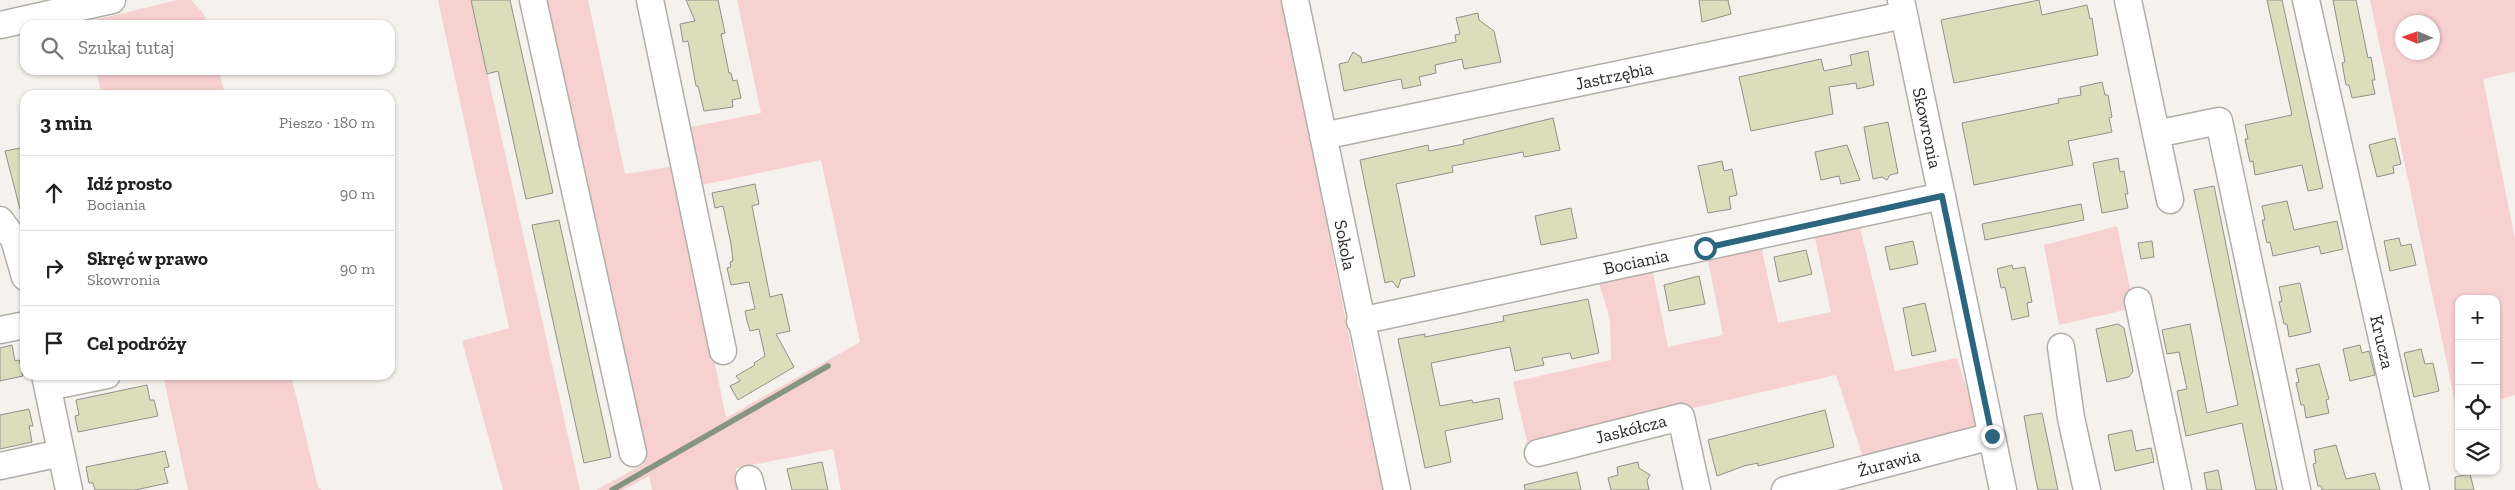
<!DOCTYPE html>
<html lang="pl">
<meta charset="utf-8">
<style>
body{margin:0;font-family:"Zilla Slab",serif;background:#f6f6f6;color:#222}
.controls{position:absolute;right:15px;bottom:15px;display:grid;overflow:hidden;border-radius:10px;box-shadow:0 1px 4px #0004}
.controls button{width:45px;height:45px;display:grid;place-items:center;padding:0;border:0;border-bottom:1px solid #e0e0e0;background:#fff;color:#222;font:25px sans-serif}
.compass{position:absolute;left:2395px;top:15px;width:45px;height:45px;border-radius:50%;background:#fff;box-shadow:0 1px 4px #0004;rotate:272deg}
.stop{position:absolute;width:15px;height:15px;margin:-11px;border:4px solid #2b667e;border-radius:50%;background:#fff}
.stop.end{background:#2b667e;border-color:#fff;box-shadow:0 1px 5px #0008}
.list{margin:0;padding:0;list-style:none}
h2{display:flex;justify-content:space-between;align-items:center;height:65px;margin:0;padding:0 20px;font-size:21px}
h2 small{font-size:16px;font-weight:400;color:#767676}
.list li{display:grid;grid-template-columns:32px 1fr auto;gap:15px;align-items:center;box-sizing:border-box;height:75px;padding:0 20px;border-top:1px solid #e0e0e0}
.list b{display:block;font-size:19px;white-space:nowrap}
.list p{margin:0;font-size:16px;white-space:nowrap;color:#767676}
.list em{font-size:16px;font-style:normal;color:#767676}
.icon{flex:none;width:28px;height:28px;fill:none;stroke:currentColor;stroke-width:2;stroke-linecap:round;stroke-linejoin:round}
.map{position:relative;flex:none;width:2515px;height:490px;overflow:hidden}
.search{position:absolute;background:#fff;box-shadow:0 1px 4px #0004;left:20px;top:20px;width:375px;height:55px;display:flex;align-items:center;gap:12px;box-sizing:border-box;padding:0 18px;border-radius:15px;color:#767676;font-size:19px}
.panel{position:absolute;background:#fff;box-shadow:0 1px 4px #0004;left:20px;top:90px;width:375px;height:290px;border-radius:15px}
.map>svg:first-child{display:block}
</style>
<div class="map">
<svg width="2515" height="490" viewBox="0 0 2515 490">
<rect width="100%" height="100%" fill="#f5f2ed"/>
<path fill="#f7d1d0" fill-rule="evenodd" d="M178 0H191L203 13 208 25H87L86 22Z
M438 0H471L580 490H503L462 341 509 328Z
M544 0H588L625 174 675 166 726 418 860 342 821 160 697 186 686 128 761 113 737 0H1282L1356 371 1384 490H841L833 449 736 468 740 490H652L649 476 623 490H596L644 464Z
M2370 0H2515V72L2483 79 2515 239V395L2496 401V299H2459L2457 411ZM2402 22H2432V52H2402Z
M96 70H219L225 95H102Z
M1859 224 1895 371 1957 358 1981 434 1865 463 1836 375 1528 446 1513 382 1611 360 1610 319 1598 280 1652 268 1668 347 1723 335 1707 256 1761 246 1778 323 1831 312 1814 234Z
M2117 226 2134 308 2059 325 2044 245Z
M163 375H291L318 487 322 490H188Z"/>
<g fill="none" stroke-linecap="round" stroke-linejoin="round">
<path stroke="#869581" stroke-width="5.5" d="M612 490 828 366"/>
</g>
<path fill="#dbddbb" stroke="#90918c" d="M471 0H510L553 193 526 199 498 71 487 74Z
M686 0H718L725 33 721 34 729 73H731L733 81 737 80 741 98 732 100 733 107 704 111 698 86H696L688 41 683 42 680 24 695 21Z
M1699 0H1728L1731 14 1702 22Z
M2039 0 2042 15 2087 5 2090 19 2092 18 2098 55 1954 83 1941 20Z
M2267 0H2282L2323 188 2308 191 2302 165 2255 175 2253 161 2250 162 2245 139H2248L2245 125 2292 115Z
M2333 0H2356L2368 58 2371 57 2375 80H2372L2375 94 2352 98 2349 85H2346L2342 63 2345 62Z
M1478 13 1479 20 1494 31 1501 62 1464 69 1462 59 1435 65 1436 73 1419 77 1421 85 1403 89 1401 79 1344 91 1339 64 1348 62 1353 52 1361 57 1362 63 1456 42 1455 35 1460 34 1456 18Z
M1868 51 1874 85 1857 89 1856 83 1829 87 1833 114 1751 131 1739 77 1821 59 1824 71 1852 65 1850 55Z
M2102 82 2105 95H2108L2112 117 2109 118 2112 132 2068 141 2073 165 1974 185 1962 123 2059 103 2058 99 2081 95 2080 87Z
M1553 118 1560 150 1524 157 1523 152 1452 166 1453 172 1396 184 1415 276 1401 279 1398 288 1392 281 1385 283 1360 160 1428 145 1429 151 1464 144 1463 140Z
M1888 122 1898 173 1890 175 1887 180 1882 177 1873 179 1864 127Z
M2395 138 2401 164 2393 166 2394 173 2377 177 2369 145Z
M1847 145 1860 180 1841 184 1839 176 1821 180 1815 152Z
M25 147V208L20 209 5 151Z
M2118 158 2120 172 2124 171 2128 194H2125L2128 208 2102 213 2093 163Z
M1722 161 1724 171 1732 169 1737 195 1729 197 1731 209 1708 213 1698 166Z
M755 184 759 204 752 206 770 297 782 294 790 331 776 334 794 367 738 400 730 386 740 381 736 376 755 365 754 363 765 356 759 329 750 331 747 321 745 311 755 309 749 282 731 285 727 268 731 267 730 262 733 261 731 244 723 206 715 208 712 193Z
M2214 186 2238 304 2277 490H2256L2242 423 2186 436 2177 391 2187 389 2179 352 2167 354 2162 330 2190 324 2207 413 2238 405 2194 190Z
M2287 201 2294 230 2337 221 2343 249 2321 254 2319 246 2273 256 2270 242 2267 243 2262 220H2265L2262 206Z
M2081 204 2084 220 1985 240 1982 224Z
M1571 208 1577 238 1541 245 1535 216Z
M559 220 611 457 584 463 532 225Z
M2399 238 2401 246 2411 244 2416 265 2390 271 2384 241Z
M1913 241 1918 264 1890 270 1885 247Z
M2152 241 2154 257 2141 259 2138 243Z
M1806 250 1812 274 1779 282 1774 257Z
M2012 265 2013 269 2025 267 2032 302 2027 303 2029 316 2012 320 2005 287 2001 288 1997 269Z
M1699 276 1705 304 1669 311 1664 285Z
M2300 283 2311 332 2289 337 2287 324H2284L2279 302 2282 301 2279 287Z
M1588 299 1599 353 1572 359 1570 353 1542 358 1544 365 1515 371 1510 347 1431 363 1440 406 1472 400 1473 403 1499 398 1503 419 1445 431 1451 462 1425 468 1398 339 1425 334V337L1504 321 1503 316Z
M1925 303 1936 351 1912 356 1903 308Z
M2118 324 2124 328 2133 371 2129 377 2107 382 2096 329Z
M12 345 15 361 19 360 23 376 0 381V348Z
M2360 345 2362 353 2369 351 2375 375 2350 381 2343 349Z
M2421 349 2425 364 2433 363 2439 391 2414 397 2404 353Z
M2319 364 2329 399 2326 400 2329 413 2306 418 2304 405H2301L2296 383 2299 382 2296 369Z
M147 385 150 400H154L158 416 78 432 75 416 79 415 76 400Z
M29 409 33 426H29L32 442 0 449V415Z
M1825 410 1834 447 1758 466V463L1744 466 1717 476 1708 440Z
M2042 413 2052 461 2058 490H2038L2033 466 2024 416Z
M2132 430 2136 451 2151 448 2154 462 2115 471 2108 435Z
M2336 445 2346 479 2375 473 2380 490H2322L2321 486H2318L2313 464 2316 463 2314 450Z
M165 451 169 467 164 468 168 483 135 490H95L93 483H89L86 467Z
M822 462 828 490H792L787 469Z
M1638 462 1639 468 1650 475 1647 480 1649 490H1611L1608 478 1618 475 1617 467Z
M2218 470 2222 490H2207L2204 473Z
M1577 472 1581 490H1525L1524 485Z
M2470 474 2474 490H2455V477Z"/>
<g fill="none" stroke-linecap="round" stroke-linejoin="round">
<defs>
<path id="minor" d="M533 0 633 453
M650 0 723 351
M1295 0 1397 490
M1901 0 2003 490
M2128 0 2170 200
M2306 0 2416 490
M0 25 112 0
M2156 134 2219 121 2297 490
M1323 136 1904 15
M0 220 14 239 25 277
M2138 301 2178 490
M1360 321 1942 196
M0 330 25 325
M2061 347 2071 418 2087 490
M45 375 69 490
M48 387 107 375
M1538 453 1681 417 1697 490
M0 466 61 453
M749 479 752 490
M1785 490 1992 436"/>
</defs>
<use href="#minor" stroke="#b1aeaa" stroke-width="29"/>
<use href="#minor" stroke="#fff" stroke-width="26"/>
</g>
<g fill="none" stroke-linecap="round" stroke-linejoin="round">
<path stroke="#2b667e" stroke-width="6" d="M1705 248 1942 196 1992 436"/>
</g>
<g text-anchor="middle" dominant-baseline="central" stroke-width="5" stroke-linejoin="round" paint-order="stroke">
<g font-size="18" fill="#2a2927" stroke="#fff">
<text transform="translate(1614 76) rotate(-12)">Jastrzębia</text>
<text transform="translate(1927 128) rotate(78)">Skowronia</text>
<text transform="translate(1345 245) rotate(79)">Sokola</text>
<text transform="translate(1636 262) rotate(-12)">Bociania</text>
<text transform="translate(2382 342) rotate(77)">Krucza</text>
<text transform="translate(1631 429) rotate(-14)">Jaskółcza</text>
<text transform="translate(1889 463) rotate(-15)">Żurawia</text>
</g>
</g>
</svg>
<div class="controls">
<button>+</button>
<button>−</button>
<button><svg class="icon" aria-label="locate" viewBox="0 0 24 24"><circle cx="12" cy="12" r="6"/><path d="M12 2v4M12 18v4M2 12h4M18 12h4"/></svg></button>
<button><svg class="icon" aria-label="layers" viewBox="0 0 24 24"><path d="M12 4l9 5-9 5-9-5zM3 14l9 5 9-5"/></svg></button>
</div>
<svg class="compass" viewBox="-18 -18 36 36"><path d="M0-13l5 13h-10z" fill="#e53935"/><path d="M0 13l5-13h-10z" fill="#767676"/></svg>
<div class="stop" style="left:1705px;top:248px"></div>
<div class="stop end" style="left:1992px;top:436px"></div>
<div class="search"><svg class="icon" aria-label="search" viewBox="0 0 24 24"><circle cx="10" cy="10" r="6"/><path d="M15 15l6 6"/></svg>Szukaj tutaj</div>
<section class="panel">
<h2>3 min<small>Pieszo · 180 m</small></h2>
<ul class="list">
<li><svg class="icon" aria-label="ahead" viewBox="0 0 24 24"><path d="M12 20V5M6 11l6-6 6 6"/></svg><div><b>Idź prosto</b><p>Bociania</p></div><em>90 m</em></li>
<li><svg class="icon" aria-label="right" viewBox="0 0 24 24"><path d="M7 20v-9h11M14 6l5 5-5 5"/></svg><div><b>Skręć w prawo</b><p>Skowronia</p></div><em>90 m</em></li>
<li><svg class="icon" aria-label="arrive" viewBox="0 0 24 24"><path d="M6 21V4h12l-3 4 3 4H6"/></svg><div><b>Cel podróży</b></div></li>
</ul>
</section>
</div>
